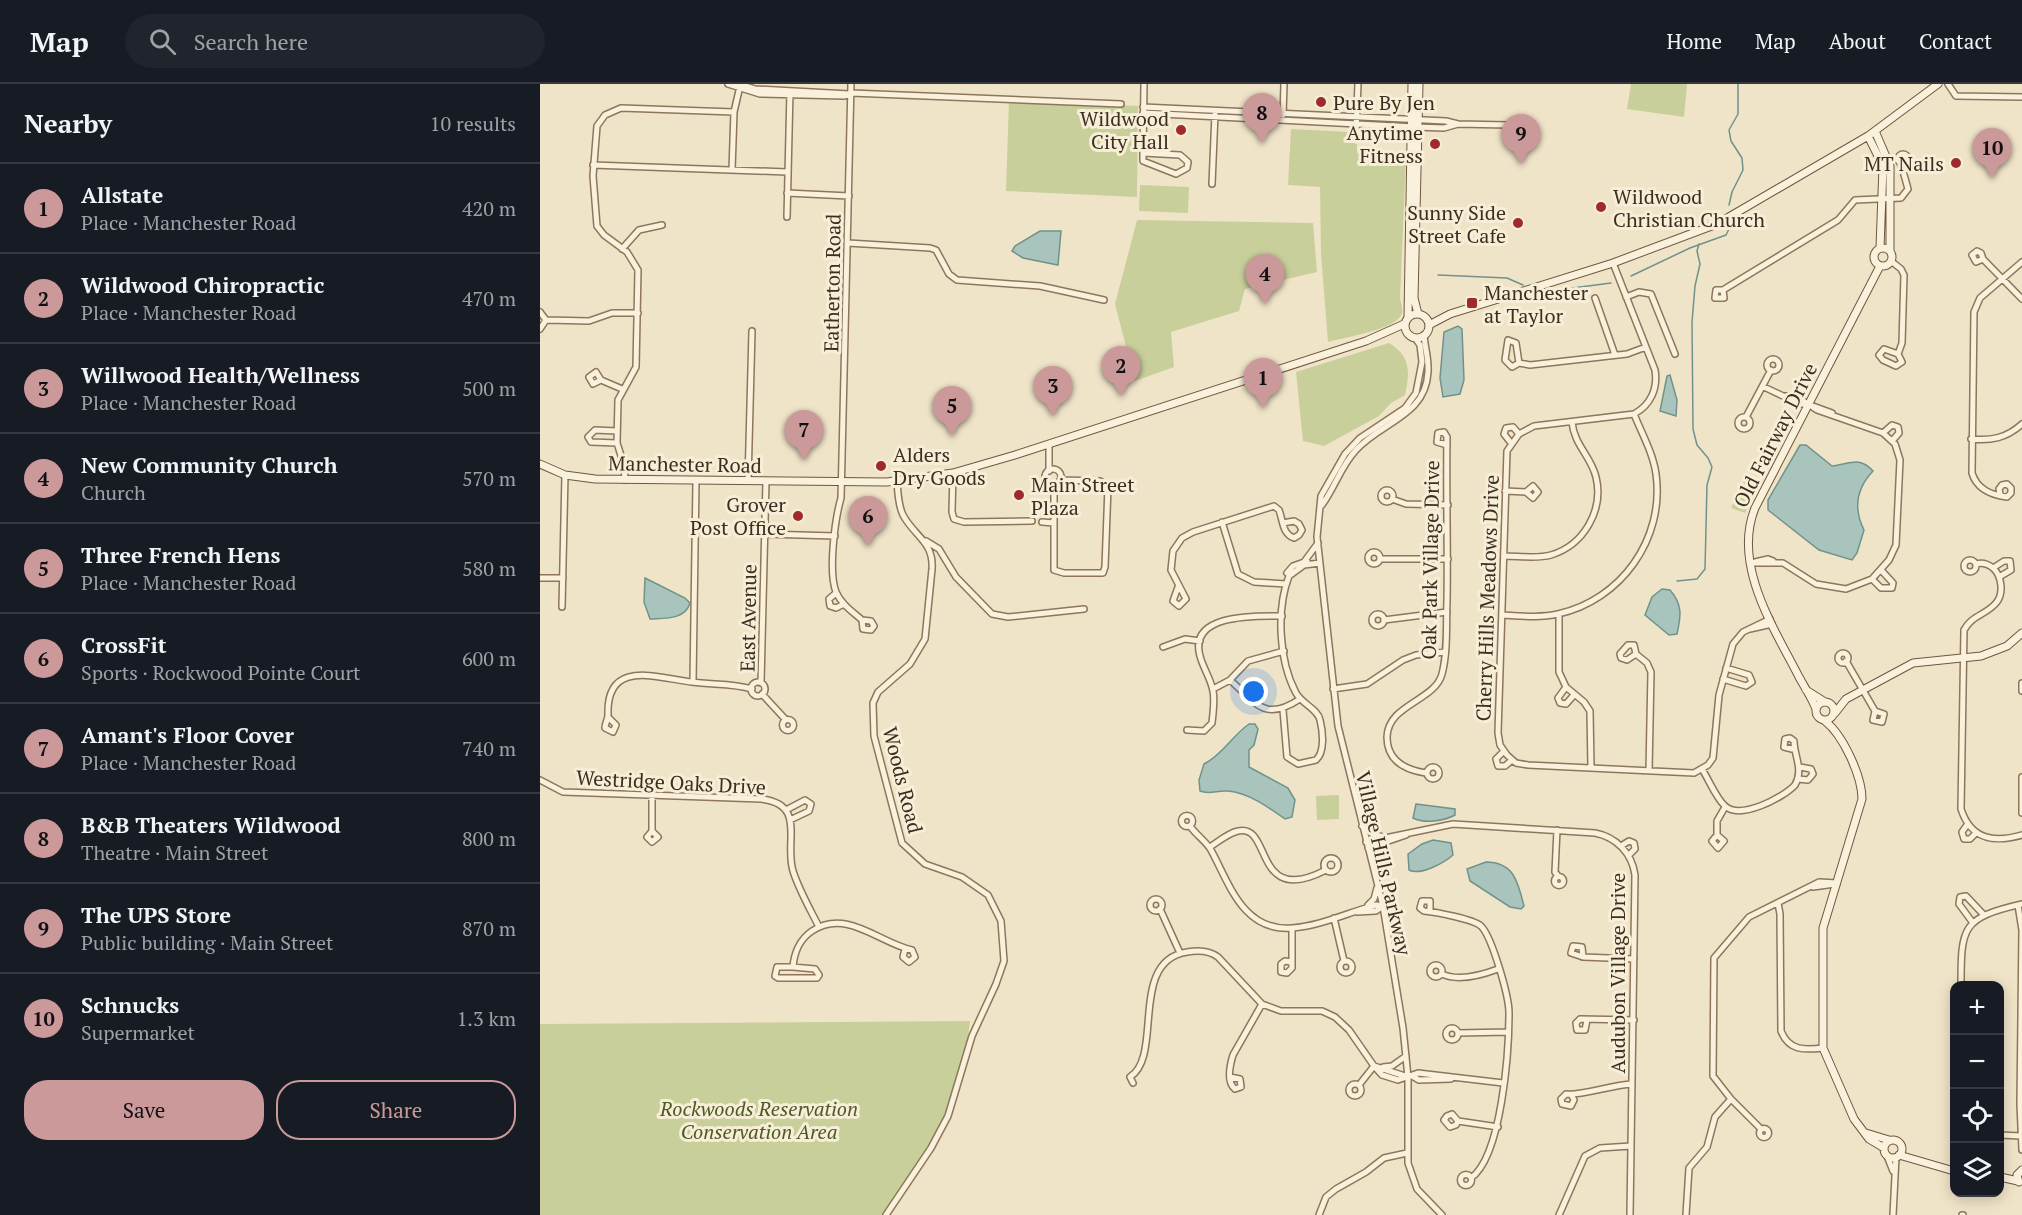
<!DOCTYPE html>
<meta charset="utf-8">
<style>
body{margin:0;font-family:"PT Serif",serif;background:#20242c;color:#f1f3f6}
.controls{position:absolute;right:18px;bottom:18px;display:grid;overflow:hidden;border-radius:12px;box-shadow:0 3px 15px #0003}
.controls button{width:54px;height:54px;display:grid;place-items:center;padding:0;border:0;border-bottom:2px solid #363941;background:#171b24;color:#f1f3f6;font:30px sans-serif}
.you{position:absolute;left:714px;top:608px;width:21px;height:21px;margin:-15px;border:4px solid #fff;border-radius:50%;background:#1a73e8;box-shadow:0 0 0 9px #1a73e833}
.badge{display:grid;place-items:center;width:39px;height:39px;border-radius:50%;background:#cc999b;color:#111;font-size:20px;font-weight:700}
.pin{position:absolute;translate:-50% -50px;filter:drop-shadow(0 2px 3px #0008)}
.pin::after{content:'';position:absolute;top:32px;width:21px;height:18px;background:inherit;clip-path:polygon(0 0,100% 0,50% 100%)}
.list{margin:0;padding:0;list-style:none}
h2{display:flex;justify-content:space-between;align-items:center;height:78px;margin:0;padding:0 24px;font-size:26px}
h2 small{font-size:20px;font-weight:400;color:#9ea1a6}
.list li{display:grid;grid-template-columns:39px 1fr auto;gap:18px;align-items:center;box-sizing:border-box;height:90px;padding:0 24px;border-top:2px solid #363941}
.list b{display:block;font-size:22px;white-space:nowrap}
.list p{margin:0;font-size:20px;white-space:nowrap;color:#9ea1a6}
.list em{font-size:20px;font-style:normal;color:#9ea1a6}
.actions{display:flex;gap:12px;padding:18px 24px}
.actions a{flex:1;padding:14px 0;border:2px solid #cc999b;border-radius:24px;text-align:center;font-size:21px;color:#cc999b}
.actions .main{background:#cc999b;color:#111}
.icon{flex:none;width:33px;height:33px;fill:none;stroke:currentColor;stroke-width:2;stroke-linecap:round;stroke-linejoin:round}
.map{position:relative;flex:none;width:1482px;height:1131px;overflow:hidden}
header{display:flex;align-items:center;gap:36px;box-sizing:border-box;height:84px;padding:0 30px;background:#171b24;border-bottom:2px solid #363941}
header strong{font-size:28px}
nav{display:flex;gap:33px;margin-inline-start:auto;font-size:21px}
.search{width:420px;height:54px;background:#20242c;display:flex;align-items:center;gap:15px;box-sizing:border-box;padding:0 21px;border-radius:33px;color:#9ea1a6;font-size:22px}
main{display:flex}
aside{flex:1;background:#171b24}
.map>svg:first-child{display:block}
</style>
<header>
<strong>Map</strong>
<div class="search"><svg class="icon" aria-label="search" viewBox="0 0 24 24"><circle cx="10" cy="10" r="6"/><path d="M15 15l6 6"/></svg>Search here</div>
<nav><a>Home</a><a>Map</a><a>About</a><a>Contact</a></nav>
</header>
<main>
<aside>
<h2>Nearby<small>10 results</small></h2>
<ul class="list">
<li><span class="badge">1</span><div><b>Allstate</b><p>Place · Manchester Road</p></div><em>420 m</em></li>
<li><span class="badge">2</span><div><b>Wildwood Chiropractic</b><p>Place · Manchester Road</p></div><em>470 m</em></li>
<li><span class="badge">3</span><div><b>Willwood Health/Wellness</b><p>Place · Manchester Road</p></div><em>500 m</em></li>
<li><span class="badge">4</span><div><b>New Community Church</b><p>Church</p></div><em>570 m</em></li>
<li><span class="badge">5</span><div><b>Three French Hens</b><p>Place · Manchester Road</p></div><em>580 m</em></li>
<li><span class="badge">6</span><div><b>CrossFit</b><p>Sports · Rockwood Pointe Court</p></div><em>600 m</em></li>
<li><span class="badge">7</span><div><b>Amant's Floor Cover</b><p>Place · Manchester Road</p></div><em>740 m</em></li>
<li><span class="badge">8</span><div><b>B&amp;B Theaters Wildwood</b><p>Theatre · Main Street</p></div><em>800 m</em></li>
<li><span class="badge">9</span><div><b>The UPS Store</b><p>Public building · Main Street</p></div><em>870 m</em></li>
<li><span class="badge">10</span><div><b>Schnucks</b><p>Supermarket</p></div><em>1.3 km</em></li>
</ul>
<div class="actions"><a class="main">Save</a><a>Share</a></div>
</aside>
<div class="map">
<svg width="1482" height="1131" viewBox="0 0 1482 1131">
<rect width="100%" height="100%" fill="#f0e4c8"/>
<path fill="#c9cf9b" d="M1091 0H1147L1144 33 1087 25Z
M469 16 598 22 597 113 466 107Z
M751 45 810 48V58L817 60V69L866 73 860 215C861 219 863 225 862 229 857 246 805 253 788 258L781 170 780 103 748 101Z
M600 101 649 103 648 129 599 127Z
M597 136 773 139 777 188 705 205 699 227 631 248 634 283 595 297 575 220Z
M849 259C871 272 870 289 865 311L851 319 839 332 784 362 763 357 756 288Z
M1207 391 1218 397 1205 429 1191 424Z
M799 711V735L777 736 776 712Z
M430 937 424 985 391 1064 344 1131H0V940Z"/>
<path fill="#a9c4bc" stroke="#6f938a" stroke-width="1.5" d="M500 147H521L518 181 483 174 472 167 475 162Z
M918 242 922 245 924 296 920 310 903 313 900 294 904 248Z
M1130 291 1137 316 1136 332 1120 327 1127 292Z
M1260 361H1266L1292 382C1308 381 1319 371 1333 387 1316 405 1313 424 1324 446L1317 469 1312 476 1279 466 1228 426V416Z
M105 494 145 514 150 519C145 536 125 534 110 535L104 518Z
M1122 505 1130 506C1143 521 1141 532 1137 550L1129 551 1105 531 1112 513Z
M709 640H715L718 645 714 661 709 666V683L748 704 755 716 752 733 745 735C728 723 709 709 688 707 678 706 669 711 660 707L659 696 664 680C682 671 692 652 709 640Z
M876 720 915 725V731C904 737 885 740 873 734Z
M893 756 911 759 913 771C904 779 880 792 869 786L868 770 882 760Z
M946 778C974 778 978 798 984 822L981 825 970 823 930 797 927 785Z"/>
<g fill="none" stroke-linecap="round" stroke-linejoin="round">
<path stroke="#6f938a" stroke-width="1.5" d="M1189 121 1192 108 1203 86 1202 74 1191 57 1189 46 1198 30V0
M898 191 967 194 983 201
M1091 192 1150 164 1186 151 1189 145
M991 211 1000 216 1025 205 1071 199
M1137 497 1157 495 1165 485 1167 401 1172 383 1168 374 1157 361 1153 345 1152 238 1155 202 1160 180 1157 167 1159 160"/>
<defs>
<path id="street" d="M188 0 220 10 304 12 311 10
M199 0 215 5 309 10
M311 0 301 414C295 435 288 487 296 508 301 520 313 528 322 536L323 545 331 546 334 542 331 537 322 536
M1408 0 1416 12 1482 13
M311 9 581 20
M603 23 906 37 918 40 904 44 875 43 603 29
M743 31 744 0
M918 40 968 41
M816 47 818 0
M603 69 640 71 648 78 647 84 636 90 603 77Z
M603 69 604 0
M1358 75a5 5 0 1 1 10 0a5 5 0 1 1-10 0Z
M53 81 247 88
M192 86 194 28 200 2
M672 100 675 30
M247 109 309 112
M247 133 250 7
M308 159 390 164 396 166 409 190 417 196 500 202 564 216
M82 165 99 146 122 141
M1443 175 1436 178 1432 171 1437 167 1441 169 1443 175 1482 215
M1351 177 1361 185 1364 191 1362 259 1358 270 1344 265 1339 271 1343 276 1356 282 1362 278 1358 270
M1073 179 1115 286C1118 304 1111 321 1094 330L994 342 979 350 967 367 958 649 960 661 967 671 976 679 988 681 1154 689 1168 681 1173 674 1179 611 1193 560 1203 548 1230 535
M1183 206 1184 214H1175L1176 206H1183L1298 136 1315 116 1361 114 1368 105 1361 80
M1086 213 1099 208 1111 210 1135 270
M1055 214 1075 271
M0 228 6 236 0 245
M6 236 49 237 72 229H98
M875 254 880 261 882 278 876 309 865 324 820 354 805 370 781 412 777 453 798 642 843 822 863 944 868 993V1079L877 1105 902 1131
M1227 281a6 6 0 1 1 12 0a6 6 0 1 1-12 0Z
M979 279 976 259 968 256 965 276 972 283 979 279 990 281 1087 270 1106 263
M61 296 56 288 49 293 53 300 61 296 82 305
M1224 303 1260 320H1268
M1273 322 1292 329
M1198 339a6 6 0 1 1 12 0a6 6 0 1 1-12 0Z
M1206 333 1231 286
M1343 349 1352 341 1358 343 1359 349 1352 357
M1431 355C1451 357 1467 354 1482 340
M77 359 51 358 48 353 55 346 77 347
M971 359 964 350 966 344 973 343 979 350
M509 361V387
M505 393a8 8 0 1 1 16 0a8 8 0 1 1-16 0Z
M413 389 412 428 414 435 424 438 492 437
M85 396 84 381 77 359 78 316 96 283 98 186 87 168 64 151 57 142 53 92 57 42 65 31 81 24 194 28
M208 397 212 247
M514 401V486L524 489H563L565 483 568 403 560 397 520 396
M841 412a6 6 0 1 1 12 0a6 6 0 1 1-12 0Z
M965 407 986 408 993 414 998 408 993 402 986 408
M1460 410 1459 405 1462 401 1467 400 1471 404V409L1467 413C1452 411 1437 406 1432 389L1434 228 1440 214 1482 178
M852 415 866 420 908 421
M782 421C795 403 801 382 816 366 841 338 886 332 888 288 889 276 885 264 884 251
M502 438 514 439
M682 438 698 490 714 498 746 500
M225 450 295 452
M386 457 399 465 416 493 452 530 468 533 544 525
M828 474a6 6 0 1 1 12 0a6 6 0 1 1-12 0Z
M964 472C979 472 997 475 1011 471 1044 461 1064 426 1056 393 1051 372 1034 361 1032 338
M840 475H908
M1424 482a6 6 0 1 1 12 0a6 6 0 1 1-12 0Z
M764 478 778 459
M1215 478 1228 475 1233 477
M1210 479H1243L1276 500 1306 505 1332 495 1349 476 1356 461 1360 376 1355 360 1343 349 1277 326 1262 316 1246 312
M1436 480C1443 478 1448 480 1453 484 1462 492 1464 510 1456 519 1446 531 1432 531 1424 546L1421 725C1431 756 1454 759 1482 751
M1453 484 1464 477H1470L1471 486 1459 493
M747 489 753 482 767 477
M0 494H23
M1332 495 1341 504H1352L1353 499 1341 486
M638 503 633 517 639 522 646 515 631 486 633 467 642 454 653 448 734 422 739 426C743 436 742 450 754 454L759 451 762 446 759 440 754 437 743 439
M296 509 289 515 290 522 296 524 304 520
M22 523 25 391
M832 536a6 6 0 1 1 12 0a6 6 0 1 1-12 0Z
M1019 530V588L1026 603 1044 618 1050 627 1051 684
M963 531C981 532 1000 534 1018 530 1081 516 1125 455 1116 390 1113 369 1102 350 1094 330
M844 536 907 528
M1210 545 1232 540
M623 563 645 555 660 557
M1298 574a5 5 0 1 1 10 0a5 5 0 1 1-10 0Z
M1096 570 1087 576 1081 574 1080 570 1088 561H1094L1096 570 1107 579 1111 588 1109 687
M1306 577 1335 627 1333 636 1342 638 1344 630 1335 627
M1183 595 1206 602 1212 598 1209 591 1186 584
M690 596C717 620 725 638 760 615
M153 598 156 397
M211 605a7 7 0 1 1 14 0a7 7 0 1 1-14 0Z
M221 599 226 397
M1482 599V607
M1026 603 1018 614 1020 619 1026 620 1034 611
M673 605 690 596 708 577 744 567
M793 605 827 600 863 576 876 571 905 568
M222 610 246 636
M743 626 747 673 758 680 776 676C785 668 783 648 780 636 778 625 762 620 756 609 739 577 736 526 749 492L764 481 780 479
M69 634 76 641 73 648 65 644C65 639 68 636 68 631 66 574 117 594 152 598 172 601 192 599 212 605
M242.5 641a5.5 5.5 0 1 1 11 0a5.5 5.5 0 1 1-11 0Z
M647 646 664 647 672 639C673 629 675 616 673 607 671 595 663 584 660 572 648 529 717 532 742 532
M964 667 956 675 958 682H965L972 676
M887 689a6 6 0 1 1 12 0a6 6 0 1 1-12 0Z
M1162 685C1169 696 1176 714 1185 722 1200 736 1243 714 1255 701 1264 685 1254 672 1254 657L1250 654 1245 655 1244 663 1252 665
M886 689C866 686 847 677 847 653 848 620 895 617 902 590 908 567 906 541 907 517 908 462 906 408 907 353L904 348 898 349 897 358 907 361
M1482 693V729
M1258 695 1268 696 1273 690 1271 685 1260 683
M0 696 23 708 221 715C267 720 244 758 253 787 259 806 270 825 279 843
M112 711V747L107 753 112 758 118 753 112 747
M246 726 265 716 271 720 269 727 250 736
M641.5 737a5.5 5.5 0 1 1 11 0a5.5 5.5 0 1 1-11 0Z
M1427 741 1422 748 1424 755H1430L1436 749
M650 742C656 751 666 757 671 766 689 799 703 848 752 844 781 842 809 828 836 821L843 822
M822 742 833 750 843 753
M1017 746 1015 788 1018 792
M1177 751 1172 757 1178 764 1184 757 1177 751V737L1185 723
M826 758 913 740 1055 749C1076 753 1092 769 1095 791L1090 1131
M1081 762 1089 757 1094 759 1095 765 1089 771
M670 763C678 758 688 749 698 747 733 739 712 824 786 786
M828 764 866 751
M784 781a7 7 0 1 1 14 0a7 7 0 1 1-14 0Z
M1014.5 797a4.5 4.5 0 1 1 9 0a4.5 4.5 0 1 1-9 0Z
M1273 803 1295 800
M610 821a6 6 0 1 1 12 0a6 6 0 1 1-12 0Z
M1238 819 1240 830 1241 947C1249 967 1264 966 1283 964
M828 821 834 815 837 804
M1478 821 1482 846 1480 1020 1482 1066
M620 825 640 869
M890 827V817H882L880 824 884 827C895 828 933 835 941 842 952 853 969 912 969 929 969 966 962 1072 931 1094
M817 828 836 827 843 822
M794 834 804 877
M1433 839 1419 820 1420 813 1426 812 1443 830
M1043 873 1042 863 1033 862 1031 869 1043 873 1094 875
M800 883a6 6 0 1 1 12 0a6 6 0 1 1-12 0Z
M751 878 745 877 741 880V888L747 889 752 884V844
M890 887a6 6 0 1 1 12 0a6 6 0 1 1-12 0Z
M253 883H237L235 892 238 894H277L279 891 275 885 253 883C254 869 260 855 272 847 307 824 339 859 372 866L375 873 369 878 363 873 365 865
M902 890C919 898 942 891 958 885
M1421 902C1421 842 1422 834 1482 820
M1047 936 1045 946H1037L1036 939 1040 935 1094 936
M906 950a6 6 0 1 1 12 0a6 6 0 1 1-12 0Z
M918 949 968 948
M843 983 852 982 866 972
M872 992 879 996 911 995
M690 993 700 995 701 1003 695 1005C686 998 690 981 693 971L722 920
M593 999 590 993C624 972 588 877 647 868 658 866 669 866 678 873L722 920 741 927H782L795 933 809 946 834 982 868 993
M809 1006a6 6 0 1 1 12 0a6 6 0 1 1-12 0Z
M819 1001 834 982 842 991 858 996 878 989 963 999
M1032 1012 1034 1016 1031 1022 1022 1020 1021 1015 1026 1010C1041 1012 1071 1001 1092 1000
M918 1037 916 1041 910 1043 904 1036 907 1032 912 1030 918 1037 958 1043
M1219.5 1049a4.5 4.5 0 1 1 9 0a4.5 4.5 0 1 1-9 0Z
M1221 1045 1191 1015 1173 992 1174 874 1209 833 1279 798 1297 799
M1460 1051 1481 1052
M1347 1072 1353 1087
M920.5 1096a5.5 5.5 0 1 1 11 0a5.5 5.5 0 1 1-11 0Z
M346 1131 391 1064 408 1032 432 952 456 900 464 877 461 837 448 811 422 793 385 780 362 759 334 652 333 619 338 608 370 580 385 555 392 485C394 458 374 452 363 431 358 421 358 409 357 397
M779 1131 786 1113 796 1105 826 1088 844 1074 867 1069
M1019 1131 1045 1072 1060 1064 1091 1062
M1146 1131 1149 1084 1167 1063 1175 1033 1191 1015
M1353 1131 1356 1073
M1422 1131H1423"/>
<path id="secondary" d="M1335 47 1350 82V167
M1328 52 1343 82 1340 164
M1334 173a9 9 0 1 1 18 0a9 9 0 1 1-18 0Z
M865 242a12 12 0 1 1 24 0a12 12 0 1 1-24 0Z
M878 230 874 214 879 0
M868 233 872 0
M889 241 910 230 1073 179 1177 140 1328 52 1398 0
M0 380 25 391 55 395 347 398 413 389 475 371 826 257 864 240
M1266 606 1285 618
M1276 627a9 9 0 1 1 18 0a9 9 0 1 1-18 0Z
M1276 625C1272 614 1265 604 1259 593 1234 544 1192 481 1215 424L1340 182
M1295 629 1306 615 1373 579 1441 572 1467 562 1482 549
M1285 637C1303 651 1322 692 1322 715L1283 844V964L1314 1035 1329 1055 1344 1064
M1326 1049 1349 1056
M1344 1065a9 9 0 1 1 18 0a9 9 0 1 1-18 0Z
M1359 1071 1414 1087
M1460 1093 1478 1097
M1479 1098 1477 1091 1482 1086"/>
</defs>
<use href="#street" stroke="#8d765c" stroke-width="8"/>
<use href="#secondary" stroke="#6f573f" stroke-width="9"/>
<use href="#street" stroke="#faf1dc" stroke-width="5"/>
<use href="#secondary" stroke="#faf1dc" stroke-width="7"/>
</g>
<g fill="#9e2a2b" stroke="#f7eed8" stroke-width="2">
<circle cx="781" cy="18" r="6"/>
<circle cx="641" cy="46" r="6"/>
<circle cx="895" cy="60" r="6"/>
<circle cx="1416" cy="79" r="6"/>
<circle cx="1061" cy="123" r="6"/>
<circle cx="978" cy="139" r="6"/>
<rect x="926" y="213" width="12" height="12" rx="3"/>
<circle cx="341" cy="382" r="6"/>
<circle cx="479" cy="411" r="6"/>
<circle cx="258" cy="432" r="6"/>
</g>
<g text-anchor="middle" dominant-baseline="central" stroke-width="6" stroke-linejoin="round" paint-order="stroke">
<g font-size="20" fill="#3d2e20" stroke="#f7eed8" text-anchor="start">
<text x="793" y="18">Pure By Jen</text>
<text x="629" y="34" text-anchor="end">Wildwood<tspan x="629" dy="23">City Hall</tspan></text>
<text x="883" y="48" text-anchor="end">Anytime<tspan x="883" dy="23">Fitness</tspan></text>
<text x="1404" y="79" text-anchor="end">MT Nails</text>
<text x="1073" y="112">Wildwood<tspan x="1073" dy="23">Christian Church</tspan></text>
<text x="966" y="128" text-anchor="end">Sunny Side<tspan x="966" dy="23">Street Cafe</tspan></text>
<text x="944" y="208">Manchester<tspan x="944" dy="23">at Taylor</tspan></text>
<text x="353" y="370">Alders<tspan x="353" dy="23">Dry Goods</tspan></text>
<text x="491" y="400">Main Street<tspan x="491" dy="23">Plaza</tspan></text>
<text x="246" y="420" text-anchor="end">Grover<tspan x="246" dy="23">Post Office</tspan></text>
</g>
<g font-size="20" fill="#3d2e20" stroke="#f7eed8">
<text transform="translate(292 199) rotate(-89)">Eatherton Road</text>
<text transform="translate(1235 351) rotate(-63)">Old Fairway Drive</text>
<text transform="translate(145 380) rotate(1)">Manchester Road</text>
<text transform="translate(890 476) rotate(-89)">Oak Park Village Drive</text>
<text transform="translate(947 514) rotate(-88)">Cherry Hills Meadows Drive</text>
<text transform="translate(208 534) rotate(-89)">East Avenue</text>
<text transform="translate(363 696) rotate(76)">Woods Road</text>
<text transform="translate(131 698) rotate(3)">Westridge Oaks Drive</text>
<text transform="translate(844 779) rotate(77)">Village Hills Parkway</text>
<text transform="translate(1077 889) rotate(-90)">Audubon Village Drive</text>
</g>
<g font-size="20" font-style="italic" fill="#4d5a26" stroke="#f7eed8">
<text x="219" y="1024">Rockwoods Reservation<tspan x="219" dy="23">Conservation Area</tspan></text>
</g>
</g>
</svg>
<div class="controls">
<button>+</button>
<button>−</button>
<button><svg class="icon" aria-label="locate" viewBox="0 0 24 24"><circle cx="12" cy="12" r="6"/><path d="M12 2v4M12 18v4M2 12h4M18 12h4"/></svg></button>
<button><svg class="icon" aria-label="layers" viewBox="0 0 24 24"><path d="M12 4l9 5-9 5-9-5zM3 14l9 5 9-5"/></svg></button>
</div>
<div class="you"></div>
<div class="pin badge" style="left:723px;top:324px">1</div>
<div class="pin badge" style="left:581px;top:312px">2</div>
<div class="pin badge" style="left:513px;top:332px">3</div>
<div class="pin badge" style="left:725px;top:220px">4</div>
<div class="pin badge" style="left:412px;top:352px">5</div>
<div class="pin badge" style="left:328px;top:462px">6</div>
<div class="pin badge" style="left:264px;top:376px">7</div>
<div class="pin badge" style="left:722px;top:59px">8</div>
<div class="pin badge" style="left:981px;top:80px">9</div>
<div class="pin badge" style="left:1452px;top:94px">10</div>
</div>
</main>
